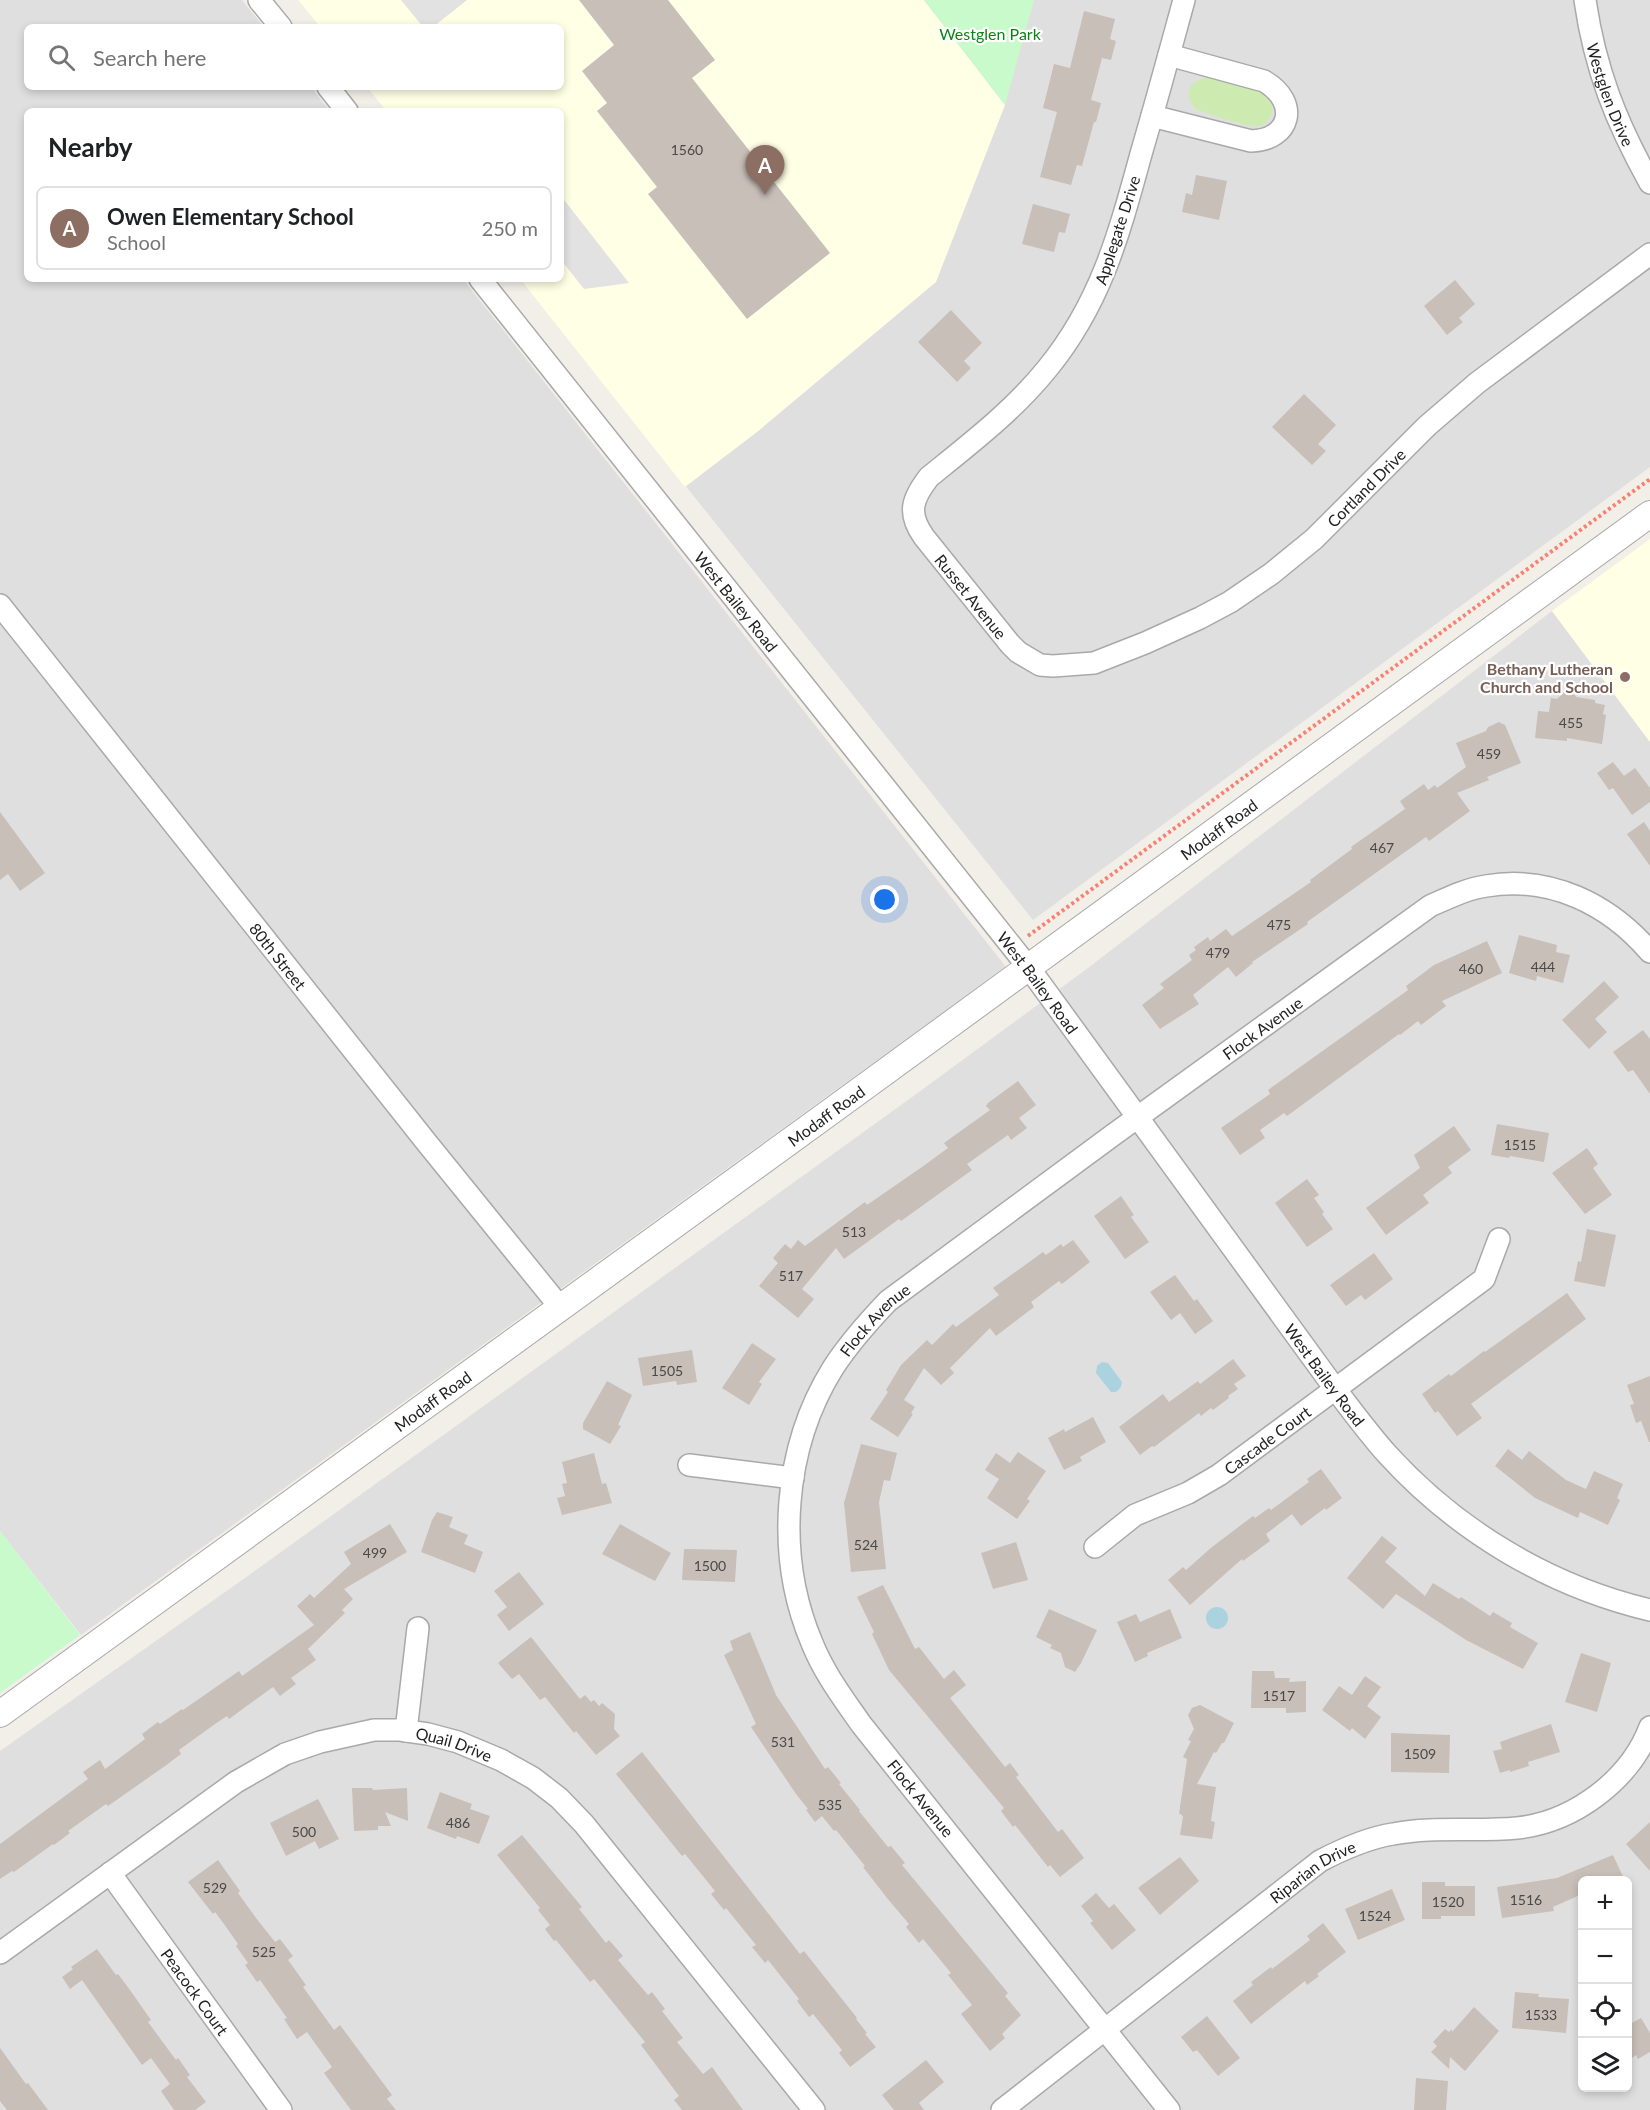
<!DOCTYPE html>
<meta charset="utf-8">
<style>
body{margin:0;font-family:Lato,sans-serif;background:#f2f2f2;color:#202124}
.controls{position:absolute;right:18px;bottom:18px;display:grid;overflow:hidden;border-radius:9px;box-shadow:0 3px 9px #0003}
.controls button{width:54px;height:54px;display:grid;place-items:center;padding:0;border:0;border-bottom:2px solid #e0e0e0;background:#fff;color:#202124;font:30px sans-serif}
.you{position:absolute;left:885px;top:900px;width:21px;height:21px;margin:-15px;border:4px solid #fff;border-radius:50%;background:#1a73e8;box-shadow:0 0 0 9px #1a73e833}
.badge{display:grid;place-items:center;width:39px;height:39px;border-radius:50%;background:#d40000;color:#fff;font-size:20px;font-weight:700}
.pin{position:absolute;translate:-50% -50px;filter:drop-shadow(0 2px 3px #0008)}
.pin::after{content:'';position:absolute;top:32px;width:21px;height:18px;background:inherit;clip-path:polygon(0 0,100% 0,50% 100%)}
.list{margin:0;padding:0;list-style:none}
h2{display:flex;justify-content:space-between;align-items:center;height:78px;margin:0;padding:0 24px;font-size:26px}
h2 small{font-size:20px;font-weight:400;color:#757577}
.list li{display:grid;grid-template-columns:39px 1fr auto;gap:18px;align-items:center;box-sizing:border-box;height:84px;margin:0 12px 12px;padding:0 12px;border:2px solid #e0e0e0;border-radius:9px}
.list b{display:block;font-size:22px;white-space:nowrap}
.list p{margin:0;font-size:20px;white-space:nowrap;color:#757577}
.list em{font-size:20px;font-style:normal;color:#757577}
.icon{flex:none;width:33px;height:33px;fill:none;stroke:currentColor;stroke-width:2;stroke-linecap:round;stroke-linejoin:round}
.map{position:relative;flex:none;width:1650px;height:2110px;overflow:hidden}
.search{position:absolute;background:#fff;box-shadow:0 3px 9px #0003;left:24px;top:24px;width:540px;height:66px;display:flex;align-items:center;gap:15px;box-sizing:border-box;padding:0 21px;border-radius:9px;color:#757577;font-size:22px}
.panel{position:absolute;background:#fff;box-shadow:0 3px 9px #0003;left:24px;top:108px;width:540px;height:174px;border-radius:9px}
.map>svg:first-child{display:block}
</style>
<div class="map">
<svg width="1650" height="2110" viewBox="0 0 1650 2110">
<rect width="100%" height="100%" fill="#f2efe9"/>
<path fill="#e0dfdf" fill-rule="evenodd" d="M0 0H242L264 27H27V87H311L330 111H27V279H463L1006 967 81 1635 0 1531Z
M298 0H1650V467L1033 920 520 279H561V111H386L367 87H561V27H320Z
M1552 611 1650 742V2110H0V1751L252 1573 919 1092 1088 968ZM1582 1880H1628V2088H1582Z"/>
<path fill="#ffffe5" d="M298 0H924L1005 105 936 282 757 432 685 487 520 279H561V111H386L367 87H561V27H320Z
M1650 539V742L1552 611Z"/>
<path fill="#cdebb0" d="M1203 78H1208C1228 83 1282 87 1271 116 1268 122 1263 126 1257 126 1243 127 1212 114 1197 110 1189 102 1186 94 1192 84Z"/>
<path fill="#c8facc" d="M924 0H1034L1005 105Z
M0 1531 80 1635 0 1693Z"/>
<path fill="#e2e2e2" d="M401 0H467L433 27H423Z
M561 196 629 283 584 289 561 260Z"/>
<path fill="#aad3df" d="M1102 1362 1108 1363 1122 1382 1121 1387 1116 1392H1111L1096 1373 1097 1366Z
M1206 1618a11 11 0 1 1 22 0a11 11 0 1 1-22 0Z"/>
<path fill="#c7bfb8" d="M579 0H668L715 60 692 78 830 253 747 319 648 194 657 187 597 111 607 103 582 71 614 45Z
M1084 11 1115 19 1110 39 1116 41 1111 60 1102 58 1091 100 1101 103 1096 122H1094L1082 166 1077 165 1071 185 1040 177 1057 112 1043 108 1054 64 1070 68Z
M1196 175 1227 181 1219 220 1182 212 1186 193 1192 195Z
M1033 204 1070 214 1065 233 1059 232 1054 252 1022 244Z
M1455 280 1475 304 1459 318 1463 322 1447 335 1424 306Z
M951 310 982 343 964 361 971 368 957 382 918 342Z
M1304 394 1336 425 1318 444 1326 451 1312 465 1272 427Z
M1569 687 1576 697 1595 700V703L1605 705 1603 714 1606 715 1602 744 1567 738V741L1535 738 1538 711 1549 712 1551 698 1557 699Z
M1499 722 1505 725 1521 763 1487 777 1489 780 1457 793 1470 811 1429 841 1426 837 1307 922 1308 924 1252 962 1253 963 1236 977 1228 967 1193 995 1199 1004 1160 1029 1142 1005 1164 988 1160 984 1192 960 1189 955 1196 950 1194 947 1208 937 1210 941 1226 929 1232 936 1311 882 1310 880 1352 849 1351 847 1405 809 1400 801 1424 784 1428 790 1435 785 1437 788 1466 767 1456 743 1486 731 1488 727Z
M1613 762 1624 776 1635 768 1650 788V802L1632 815 1613 788 1609 790 1597 773Z
M0 812 45 873 20 891 8 874 0 880Z
M1644 822 1650 831V866L1627 834Z
M1519 935 1557 945 1556 952 1570 955 1563 983 1537 976 1536 981 1509 973Z
M1487 941 1502 973 1442 1001 1446 1006 1421 1025 1418 1021 1400 1035 1399 1034 1287 1116 1284 1113 1260 1130 1265 1138 1240 1155 1221 1128 1270 1094 1268 1090 1408 990 1406 986 1434 965Z
M1604 981 1619 997 1595 1019 1607 1032 1589 1049 1562 1020Z
M1643 1030 1650 1039V1094L1633 1070 1628 1072 1613 1052Z
M1018 1081 1036 1105 1019 1118 1027 1128 1011 1140 1008 1135 967 1164 972 1170 901 1221 899 1219 844 1259 836 1248 802 1289 814 1299 798 1318 759 1286 778 1263 773 1258 785 1244 791 1249 798 1240 805 1246 865 1202 867 1205 922 1167 948 1148 944 1143 990 1110 986 1106 988 1103Z
M1497 1124 1549 1133 1544 1162 1510 1156 1509 1158 1491 1155Z
M1454 1126 1471 1150 1448 1167 1452 1173 1423 1195 1429 1203 1386 1235 1366 1208 1420 1168 1414 1155Z
M1587 1148 1598 1164 1593 1168 1612 1195 1585 1214 1552 1173Z
M1307 1179 1319 1195 1314 1198 1324 1212 1322 1214 1333 1229 1307 1247 1275 1203Z
M1121 1196 1134 1215 1131 1217 1149 1242 1125 1259 1094 1216Z
M1587 1229 1616 1235 1605 1287 1574 1281 1578 1261 1581 1262Z
M1073 1240 1090 1262 1062 1284 1059 1281 1031 1302 1034 1307 996 1336 990 1328 950 1368 954 1373 941 1385 924 1368 904 1400 915 1407 911 1413 913 1414 898 1437 870 1419 888 1392 886 1390 901 1365 927 1340 932 1345 953 1324 956 1327 999 1295 993 1288 1043 1252 1046 1255 1061 1244 1063 1247Z
M1374 1253 1393 1279 1365 1300 1361 1295 1346 1306 1330 1285Z
M1175 1275 1194 1301 1197 1299 1213 1321 1195 1334 1180 1313 1171 1320 1150 1292Z
M1567 1293 1586 1319 1471 1404 1482 1418 1457 1436 1438 1411 1435 1413 1422 1394 1449 1374 1451 1376 1484 1351 1485 1352Z
M752 1343 776 1359 759 1382 762 1384 749 1405 722 1388Z
M692 1350 697 1382 677 1385 676 1381 643 1386 638 1358Z
M1233 1359 1246 1376 1234 1384 1238 1389 1228 1396 1229 1398 1213 1410 1211 1408 1201 1416 1199 1413 1154 1447 1152 1446 1140 1455 1119 1427 1163 1394 1169 1402 1198 1381 1200 1384Z
M1650 1376V1442H1649L1641 1421 1636 1423 1630 1405 1634 1404 1627 1385Z
M607 1381 632 1395 618 1425 621 1426 610 1444 583 1429V1423Z
M1093 1417 1106 1442 1080 1457 1082 1461 1064 1470 1048 1438 1064 1429 1065 1432Z
M861 1444 897 1453 890 1481 884 1480 879 1502 886 1569 851 1572 844 1503Z
M1508 1449 1522 1460 1529 1451 1566 1480 1586 1489 1594 1471 1623 1484 1617 1498 1620 1500 1608 1525 1580 1512 1578 1518 1535 1498 1495 1466Z
M1018 1452 1046 1471 1027 1499 1030 1501 1017 1519 987 1498 999 1479 985 1470 996 1453 1010 1463Z
M594 1453 602 1484 606 1483 612 1503 562 1515 557 1498 565 1496 562 1484 567 1483 562 1462Z
M1321 1469 1342 1498 1326 1510 1325 1508 1301 1526 1292 1514 1266 1534 1270 1541 1243 1561 1242 1559 1190 1605 1168 1580 1183 1567 1186 1570 1212 1547 1253 1516 1255 1518 1269 1508 1271 1510 1309 1482 1307 1479Z
M437 1512 453 1517 449 1527 468 1535 464 1544 483 1552 475 1573 421 1552 432 1520Z
M390 1524 407 1552 344 1589 353 1599 342 1610 345 1613 308 1649 316 1660 291 1678 296 1684 280 1696 273 1687 229 1719 227 1716 215 1724 179 1750 181 1754 165 1766 108 1806 106 1804 68 1831 70 1833 54 1845 53 1844 14 1872 12 1871 0 1879V1844L88 1779 83 1772 100 1760 105 1769 145 1739 142 1734 158 1722 160 1724 182 1709 183 1710 239 1671 242 1676 314 1625 297 1606 310 1594 314 1598 351 1564 344 1552Z
M620 1524 671 1553 655 1581 602 1554Z
M1382 1536 1397 1548 1385 1562 1425 1596 1433 1583 1459 1599 1461 1597 1490 1616 1493 1612 1512 1623 1510 1627 1538 1643 1523 1669 1466 1640 1396 1594 1383 1609 1347 1578Z
M1016 1542 1028 1580 993 1589 981 1553Z
M684 1549 737 1550 735 1582 682 1580Z
M519 1572 544 1604 509 1631 497 1615 507 1607 494 1591Z
M883 1585 915 1649 919 1647 944 1679 954 1670 966 1685 950 1698 1005 1767 1010 1763 1019 1775 1016 1777 1058 1832 1062 1829 1084 1858 1060 1877 1050 1865 1048 1867 1015 1825 1013 1827 1001 1811 1004 1808 889 1670 872 1634 874 1632 857 1597Z
M1049 1609 1097 1630 1081 1663 1075 1672 1065 1667 1061 1653 1050 1648 1052 1645 1036 1637Z
M1170 1609 1182 1638 1147 1653 1148 1656 1135 1662 1117 1622 1136 1614 1140 1622Z
M750 1632 776 1695 825 1769 828 1767 841 1783 839 1784 860 1810 859 1811 888 1847 891 1846 905 1863 902 1865 1008 1993 1005 1996 1021 2015 1002 2034 1005 2038 990 2051 961 2014 972 2005 948 1975 951 1973 923 1939 919 1943 906 1927 909 1924 887 1898 863 1867 865 1866 836 1830 834 1831 822 1816 815 1822 806 1810 808 1809 796 1794 751 1727 756 1724 724 1655 733 1650 730 1641Z
M531 1637 580 1699 585 1695 591 1702 594 1700 599 1706 602 1703 615 1714 614 1729 620 1736 596 1755 576 1731 574 1733 545 1697 540 1700 519 1674 512 1679 498 1663Z
M1581 1653 1611 1663 1597 1712 1565 1702Z
M1252 1671H1274L1275 1678H1290L1289 1682 1306 1681V1712L1286 1713V1708H1251Z
M1365 1676 1381 1687 1367 1706 1381 1717 1365 1739 1352 1728 1350 1731 1322 1710 1339 1686 1352 1695Z
M1200 1705 1234 1723 1224 1743H1222L1216 1753 1214 1752 1197 1784 1216 1787 1211 1821 1215 1822 1212 1839 1180 1835 1183 1817 1181 1814H1179L1187 1759 1183 1757 1191 1741 1188 1740 1194 1729 1188 1715 1192 1708Z
M1551 1724 1560 1752 1528 1762 1529 1766 1510 1772V1770L1500 1773 1493 1751 1502 1749 1500 1742Z
M1391 1733 1450 1735 1449 1773 1391 1772Z
M642 1752 800 1954 804 1951 857 2018 856 2019 867 2033 865 2034 876 2047 850 2067 839 2053 842 2050 813 2014 809 2017 797 2001 799 1999 768 1960 765 1963 752 1947 756 1945 726 1908 724 1910 711 1894 715 1891 685 1854 682 1856 616 1774Z
M352 1788H372L373 1790 407 1788 408 1821 385 1812 391 1826H378V1830L354 1831Z
M440 1792 472 1804 470 1809 490 1816 479 1844 457 1836 456 1839 427 1828Z
M318 1799 339 1839 319 1849 315 1841 286 1856 270 1823Z
M1650 1822V1871L1626 1844Z
M522 1835 582 1907 579 1909 606 1943 609 1940 623 1956 618 1960 648 1995 652 1992 665 2009 662 2011 683 2038 677 2042 703 2074 712 2067 743 2110H682L674 2100 679 2096 641 2045 645 2042 594 1979 590 1982 556 1940 554 1941 545 1929 550 1925 538 1910 540 1908 497 1855Z
M1613 1855 1625 1881H1582V1894L1553 1907 1554 1911 1502 1918 1497 1887 1557 1878Z
M1180 1857 1199 1881 1160 1915 1138 1888Z
M218 1860 240 1891 238 1893 256 1918 275 1942 280 1939 293 1956 288 1960 306 1985 303 1987 334 2030 340 2025 392 2095 387 2099 396 2110H351L324 2073 332 2067 307 2032 297 2039 284 2019 287 2018 260 1980 257 1982 245 1965 248 1963 236 1946 238 1944 224 1924 215 1912 213 1914 188 1882Z
M1422 1882H1445V1886H1475V1916H1441V1919H1422Z
M1392 1889 1405 1920 1358 1940 1345 1909Z
M1096 1893 1109 1908 1114 1904 1136 1930 1112 1950 1090 1923 1093 1921 1081 1906Z
M1323 1923 1346 1952 1317 1974 1319 1976 1307 1985 1305 1981 1251 2024 1233 2001 1253 1985 1251 1982 1271 1967 1272 1969 1310 1940 1307 1936Z
M97 1949 116 1975 118 1974 130 1990 151 2020 148 2022 176 2060 178 2058 190 2075 187 2077 206 2102 195 2110H174L161 2091 170 2084 151 2058 142 2065 82 1980 70 1989 62 1977 73 1969 71 1967Z
M1515 1992 1539 1994 1538 1997 1569 1999 1566 2033 1512 2028Z
M1474 2007 1499 2031 1465 2071 1450 2057 1449 2069 1431 2052 1437 2046 1433 2042 1445 2029 1449 2032 1452 2029V2032Z
M1207 2016 1240 2058 1218 2076 1197 2050 1193 2052 1181 2037Z
M1641 2018 1650 2033V2052L1638 2059 1636 2055 1628 2061V2025Z
M0 2048 26 2084 28 2083 48 2110H7L0 2101Z
M926 2060 944 2082 919 2103 924 2110H894L882 2095Z
M1416 2078 1448 2081 1446 2110H1414Z"/>
<g fill="none" stroke-linecap="round" stroke-linejoin="round">
<defs>
<g id="minor">
<path d="M259 0 281 27"/>
<path id="s1" d="M1184 0C1170 51 1156 103 1141 154 1119 234 1101 303 1047 369 1013 411 971 443 929 477 912 499 907 513 924 537L1010 644 1018 652 1040 665 1053 666 1094 663 1145 643 1200 618 1230 602 1271 574 1314 539 1427 426 1477 383 1650 254"/>
<path id="s2" d="M1585 0C1595 69 1616 122 1650 183"/>
<path d="M328 87 347 111"/>
<path d="M1152 116 1251 141C1291 140 1300 102 1264 81L1169 55"/>
<path id="s3" d="M480 279 1029 968 1336 1390C1353 1412 1369 1434 1387 1454 1457 1531 1549 1586 1650 1610"/>
<path id="s4" d="M0 605 427 1143 560 1307"/>
<path d="M689 1465 793 1478"/>
<path id="s5" d="M1095 1547 1135 1515 1188 1493 1219 1475 1484 1279 1499 1239"/>
<path d="M406 1731 418 1628"/>
<path id="s6" d="M110 1873 281 2110"/>
<path id="s7" d="M0 1953 236 1782 285 1754 320 1742 374 1730H400L428 1734 458 1742 501 1760 533 1778 559 1798 584 1824 814 2110"/>
<path id="s8" d="M1002 2110 1320 1861C1343 1849 1367 1838 1393 1834 1434 1826 1476 1832 1517 1828 1574 1822 1630 1780 1650 1727"/>
<path id="s9" d="M1169 2110 861 1724C843 1698 824 1673 812 1643 775 1556 783 1448 833 1368 849 1343 868 1322 888 1301L1113 1135 1430 906C1448 898 1466 889 1486 886 1550 875 1609 904 1650 952"/>
</g>
<g id="tertiary">
<path id="s10" d="M0 1714 826 1115 1650 514"/>
</g>
</defs>
<use href="#minor" stroke="#a9a9a9" stroke-width="24"/>
<use href="#tertiary" stroke="#a9a9a9" stroke-width="28"/>
<path stroke="#fa8072" stroke-width="4" stroke-dasharray="3 3" stroke-linecap="butt" d="M1028 936 1650 479"/>
<use href="#minor" stroke="#fff" stroke-width="21"/>
<use href="#tertiary" stroke="#fff" stroke-width="26"/>
</g>
<circle fill="#8d6e63" stroke="#fff" stroke-width="2" cx="1625" cy="677" r="6"/>
<g text-anchor="middle" dominant-baseline="central" stroke-width="4.5" stroke-linejoin="round" paint-order="stroke">
<g font-size="14" fill="#4b4948">
<text x="687" y="149">1560</text>
<text x="1571" y="722">455</text>
<text x="1489" y="753">459</text>
<text x="1382" y="847">467</text>
<text x="1279" y="924">475</text>
<text x="1218" y="952">479</text>
<text x="1543" y="966">444</text>
<text x="1471" y="968">460</text>
<text x="1520" y="1144">1515</text>
<text x="854" y="1231">513</text>
<text x="791" y="1275">517</text>
<text x="667" y="1370">1505</text>
<text x="866" y="1544">524</text>
<text x="375" y="1552">499</text>
<text x="710" y="1565">1500</text>
<text x="1279" y="1695">1517</text>
<text x="783" y="1741">531</text>
<text x="1420" y="1753">1509</text>
<text x="830" y="1804">535</text>
<text x="458" y="1822">486</text>
<text x="304" y="1831">500</text>
<text x="215" y="1887">529</text>
<text x="1526" y="1899">1516</text>
<text x="1448" y="1901">1520</text>
<text x="1375" y="1915">1524</text>
<text x="264" y="1951">525</text>
<text x="1541" y="2014">1533</text>
</g>
<g font-size="16" fill="#0c8416" stroke="#fff">
<text x="990" y="33">Westglen Park</text>
</g>
<g font-size="16" fill="#222" stroke="#fff">
<text stroke="none"><textPath href="#s2" startOffset="98">Westglen Drive</textPath></text>
<text transform="translate(1117 230) rotate(-72)">Applegate Drive</text>
<text stroke="none"><textPath href="#s1" startOffset="1179">Cortland Drive</textPath></text>
<text stroke="none"><textPath href="#s1" startOffset="699">Russet Avenue</textPath></text>
<text stroke="none"><textPath href="#s3" startOffset="412">West Bailey Road</textPath></text>
<text stroke="none"><textPath href="#s10" startOffset="1506">Modaff Road</textPath></text>
<text stroke="none"><textPath href="#s4" startOffset="448">80th Street</textPath></text>
<text stroke="none"><textPath href="#s3" startOffset="898">West Bailey Road</textPath></text>
<text stroke="none"><textPath href="#s9" startOffset="1425">Flock Avenue</textPath></text>
<text stroke="none"><textPath href="#s10" startOffset="1020">Modaff Road</textPath></text>
<text stroke="none"><textPath href="#s9" startOffset="939">Flock Avenue</textPath></text>
<text stroke="none"><textPath href="#s3" startOffset="1384">West Bailey Road</textPath></text>
<text stroke="none"><textPath href="#s10" startOffset="534">Modaff Road</textPath></text>
<text stroke="none"><textPath href="#s5" startOffset="204">Cascade Court</textPath></text>
<text stroke="none"><textPath href="#s7" startOffset="522">Quail Drive</textPath></text>
<text transform="translate(921 1798) rotate(51)">Flock Avenue</text>
<text stroke="none"><textPath href="#s8" startOffset="392">Riparian Drive</textPath></text>
<text stroke="none"><textPath href="#s6" startOffset="146">Peacock Court</textPath></text>
</g>
<g font-size="16" font-weight="bold" fill="#785e54" stroke="#fff" text-anchor="end">
<text x="1613" y="668">Bethany Lutheran<tspan x="1613" dy="18">Church and School</tspan></text>
</g>
</g>
</svg>
<div class="controls">
<button>+</button>
<button>−</button>
<button><svg class="icon" aria-label="locate" viewBox="0 0 24 24"><circle cx="12" cy="12" r="6"/><path d="M12 2v4M12 18v4M2 12h4M18 12h4"/></svg></button>
<button><svg class="icon" aria-label="layers" viewBox="0 0 24 24"><path d="M12 4l9 5-9 5-9-5zM3 14l9 5 9-5"/></svg></button>
</div>
<div class="you"></div>
<div class="pin badge" style="left:765px;top:195px;background:#8d6e63">A</div>
<div class="search"><svg class="icon" aria-label="search" viewBox="0 0 24 24"><circle cx="10" cy="10" r="6"/><path d="M15 15l6 6"/></svg>Search here</div>
<section class="panel">
<h2>Nearby<small></small></h2>
<ul class="list">
<li><span class="badge" style="background:#8d6e63">A</span><div><b>Owen Elementary School</b><p>School</p></div><em>250 m</em></li>
</ul>
</section>
</div>
